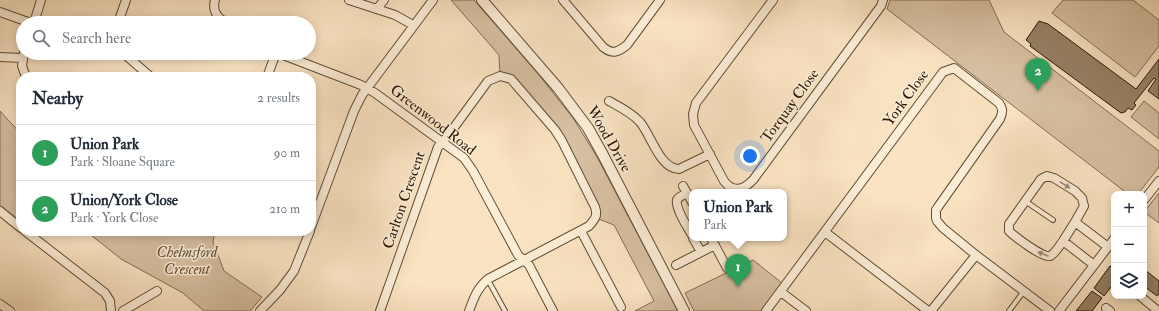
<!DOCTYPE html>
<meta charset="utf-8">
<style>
body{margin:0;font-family:"IM FELL Double Pica",serif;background:#f6f6f7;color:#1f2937}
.controls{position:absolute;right:12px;bottom:12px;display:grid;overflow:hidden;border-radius:8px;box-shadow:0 2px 10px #0003}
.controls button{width:36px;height:36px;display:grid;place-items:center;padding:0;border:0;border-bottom:1px solid #e0e1e3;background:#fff;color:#1f2937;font:20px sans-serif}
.you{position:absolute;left:750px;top:156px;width:14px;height:14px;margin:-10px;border:3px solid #fff;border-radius:50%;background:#1a73e8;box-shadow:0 0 0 6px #1a73e833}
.badge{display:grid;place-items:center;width:26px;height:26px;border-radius:50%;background:#ea580c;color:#fff;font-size:13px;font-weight:700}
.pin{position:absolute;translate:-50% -33px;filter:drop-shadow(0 1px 2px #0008)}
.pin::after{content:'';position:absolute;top:21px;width:14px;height:12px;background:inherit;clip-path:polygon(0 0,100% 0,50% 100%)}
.popup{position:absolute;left:689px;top:189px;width:98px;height:52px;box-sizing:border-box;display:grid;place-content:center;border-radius:8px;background:#fff;filter:drop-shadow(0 1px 3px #0005);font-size:13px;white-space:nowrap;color:#747a83}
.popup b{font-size:15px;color:#1f2937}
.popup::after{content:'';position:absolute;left:50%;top:100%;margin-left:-8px;border:8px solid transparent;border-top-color:#fff}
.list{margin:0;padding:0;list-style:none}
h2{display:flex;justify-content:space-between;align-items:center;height:52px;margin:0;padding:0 16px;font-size:17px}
h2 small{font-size:13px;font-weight:400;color:#747a83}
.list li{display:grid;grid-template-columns:26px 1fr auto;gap:12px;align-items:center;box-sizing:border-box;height:56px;padding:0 16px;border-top:1px solid #e0e1e3}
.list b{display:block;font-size:15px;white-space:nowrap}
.list p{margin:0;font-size:13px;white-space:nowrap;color:#747a83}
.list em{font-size:13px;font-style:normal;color:#747a83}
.icon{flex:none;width:22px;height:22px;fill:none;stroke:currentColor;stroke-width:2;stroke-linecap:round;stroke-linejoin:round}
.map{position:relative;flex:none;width:1159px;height:311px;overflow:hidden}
.search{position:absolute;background:#fff;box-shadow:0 2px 10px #0003;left:16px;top:16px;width:300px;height:44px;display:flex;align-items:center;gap:10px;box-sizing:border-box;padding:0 14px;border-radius:22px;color:#747a83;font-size:15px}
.panel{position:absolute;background:#fff;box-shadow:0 2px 10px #0003;left:16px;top:72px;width:300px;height:164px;border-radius:16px}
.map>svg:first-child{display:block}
</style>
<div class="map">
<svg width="1159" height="311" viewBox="0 0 1159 311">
<rect width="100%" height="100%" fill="#fae3c2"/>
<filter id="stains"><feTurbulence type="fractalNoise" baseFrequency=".005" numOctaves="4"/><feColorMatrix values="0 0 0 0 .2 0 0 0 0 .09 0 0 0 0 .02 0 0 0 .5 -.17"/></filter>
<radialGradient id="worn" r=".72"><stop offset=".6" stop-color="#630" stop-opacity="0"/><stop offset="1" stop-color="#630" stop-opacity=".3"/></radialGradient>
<path fill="#d7c0a2" stroke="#826c53" d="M451 0H474L539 75 573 118 597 157 678 311H635L654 301 614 225 596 218 562 140 511 78 500 75 499 55Z
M890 0H989L1004 32 1159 151V167L1138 194H1128L887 9Z
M1063 0H1133L1159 20V46L1135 77 1052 13Z
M1144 101 1159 113V139L1131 117Z
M0 111 21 134V222L0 206Z
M1159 193V223L1144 212Z
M86 231H215L213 242 224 271 262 297 250 311H204L183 293 121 259Z
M753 260 782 283 761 311H694L685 293Z"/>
<path fill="#978267" stroke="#2c1804" d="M1039 21 1048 24 1136 89 1159 59V99L1148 91 1156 79 1154 78 1134 103 1136 105 1132 110 1128 108 1125 112 1121 113 1030 46 1031 44 1026 40Z
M1110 266 1114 270V283L1104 296 1094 288Z
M1145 270 1159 281V294L1157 296 1144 286Z
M1092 291 1102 298 1092 311H1076Z"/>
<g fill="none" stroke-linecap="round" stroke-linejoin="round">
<defs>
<path id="service" d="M1025 201 1053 220
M488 280 505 311
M1009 311 1024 291"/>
<path id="minor" d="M215 0C212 11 217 17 226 23
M349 0 395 15 413 25
M563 0 603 47C613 55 618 52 627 45L660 0
M773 0 696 103 693 114 694 125 724 181C733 193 743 190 753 180L881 6 883 0
M377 9 384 0
M0 12 31 23
M34 23 41 0
M118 23 126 0
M24 53 22 66 26 77
M123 53 151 77
M278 53 361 85 375 93 464 158 473 171 518 255 529 265 553 311
M0 57 22 58
M267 77 276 53
M609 101C620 107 632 113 640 122 651 135 660 169 679 169L710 154
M683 186 692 202
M687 193C684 195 679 196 677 200 675 208 688 228 692 235
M1144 200 1159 181
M0 211 21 228
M311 227 354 111 362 95 433 0
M25 231 105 293 110 301 111 311
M581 231 621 307
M825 232 928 311
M693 238 701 252
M711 238 727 268
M1063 241 1075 222
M676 265 715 245
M1094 265 1063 241C1060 245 1055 254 1050 256 1044 259 1014 236 1009 231V224L1041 179 1047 176 1054 178 1075 191 1082 198 1084 206 1075 222 1108 247
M781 292 806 311
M1140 296 1158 311
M0 304 10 311
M1106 308 1110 311
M123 311 157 291
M260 311 280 290 294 271 310 231
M380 311 438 147 447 137 488 81 500 76 511 79 555 130 562 141 595 207C598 216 595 219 589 226L488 279C477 288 474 298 469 311
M766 311 943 72 954 68 999 103C1003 109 1003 112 1000 119L938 207 936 210V218L937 221 943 228 976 255 1050 311
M931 311 976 255
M1059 311 1114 239"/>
<path id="tertiary" d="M482 0 558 88 588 128 603 155 684 311"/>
</defs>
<use href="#service" stroke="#604b34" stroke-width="6"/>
<use href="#minor" stroke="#604b34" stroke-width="10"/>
<use href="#tertiary" stroke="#604b34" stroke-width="12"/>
<use href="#service" stroke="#fcedd7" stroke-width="4"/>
<use href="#minor" stroke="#fcedd7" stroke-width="8"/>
<use href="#tertiary" stroke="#fcedd7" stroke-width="10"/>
</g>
<defs><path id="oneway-solid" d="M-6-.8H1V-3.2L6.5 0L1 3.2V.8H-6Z"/></defs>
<g fill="#9e8d78">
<use href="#oneway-solid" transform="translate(1065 185) rotate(33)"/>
<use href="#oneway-solid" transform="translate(1043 254) rotate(-157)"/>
</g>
<g text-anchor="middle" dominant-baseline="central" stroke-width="3" stroke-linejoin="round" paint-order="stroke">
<g font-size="15" fill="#2c1804" stroke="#fcedd7">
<text transform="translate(906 98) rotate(-54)">York Close</text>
<text transform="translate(790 106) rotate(-54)">Torquay Close</text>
<text transform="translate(433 120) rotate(38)">Greenwood Road</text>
<text transform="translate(609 139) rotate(60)">Wood Drive</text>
<text transform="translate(404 200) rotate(-71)">Carlton Crescent</text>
</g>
<g font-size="15" font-style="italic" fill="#5f4a33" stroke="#fcedd7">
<text x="187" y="252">Chelmsford<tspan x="187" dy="17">Crescent</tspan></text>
</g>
</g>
<rect width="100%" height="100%" filter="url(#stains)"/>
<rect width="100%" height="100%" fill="url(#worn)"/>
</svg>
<div class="controls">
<button>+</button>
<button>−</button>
<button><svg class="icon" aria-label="layers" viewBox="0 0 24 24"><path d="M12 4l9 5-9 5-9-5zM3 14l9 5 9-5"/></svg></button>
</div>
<div class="you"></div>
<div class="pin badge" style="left:738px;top:287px;background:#2e9e5b">1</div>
<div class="popup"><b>Union Park</b>Park</div>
<div class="pin badge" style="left:1038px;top:91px;background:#2e9e5b">2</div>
<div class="search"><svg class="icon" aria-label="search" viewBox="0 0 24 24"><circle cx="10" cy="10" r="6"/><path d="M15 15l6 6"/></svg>Search here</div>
<section class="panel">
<h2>Nearby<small>2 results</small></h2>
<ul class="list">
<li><span class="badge" style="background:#2e9e5b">1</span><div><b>Union Park</b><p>Park · Sloane Square</p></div><em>90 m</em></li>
<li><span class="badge" style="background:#2e9e5b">2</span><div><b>Union/York Close</b><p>Park · York Close</p></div><em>210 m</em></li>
</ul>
</section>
</div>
